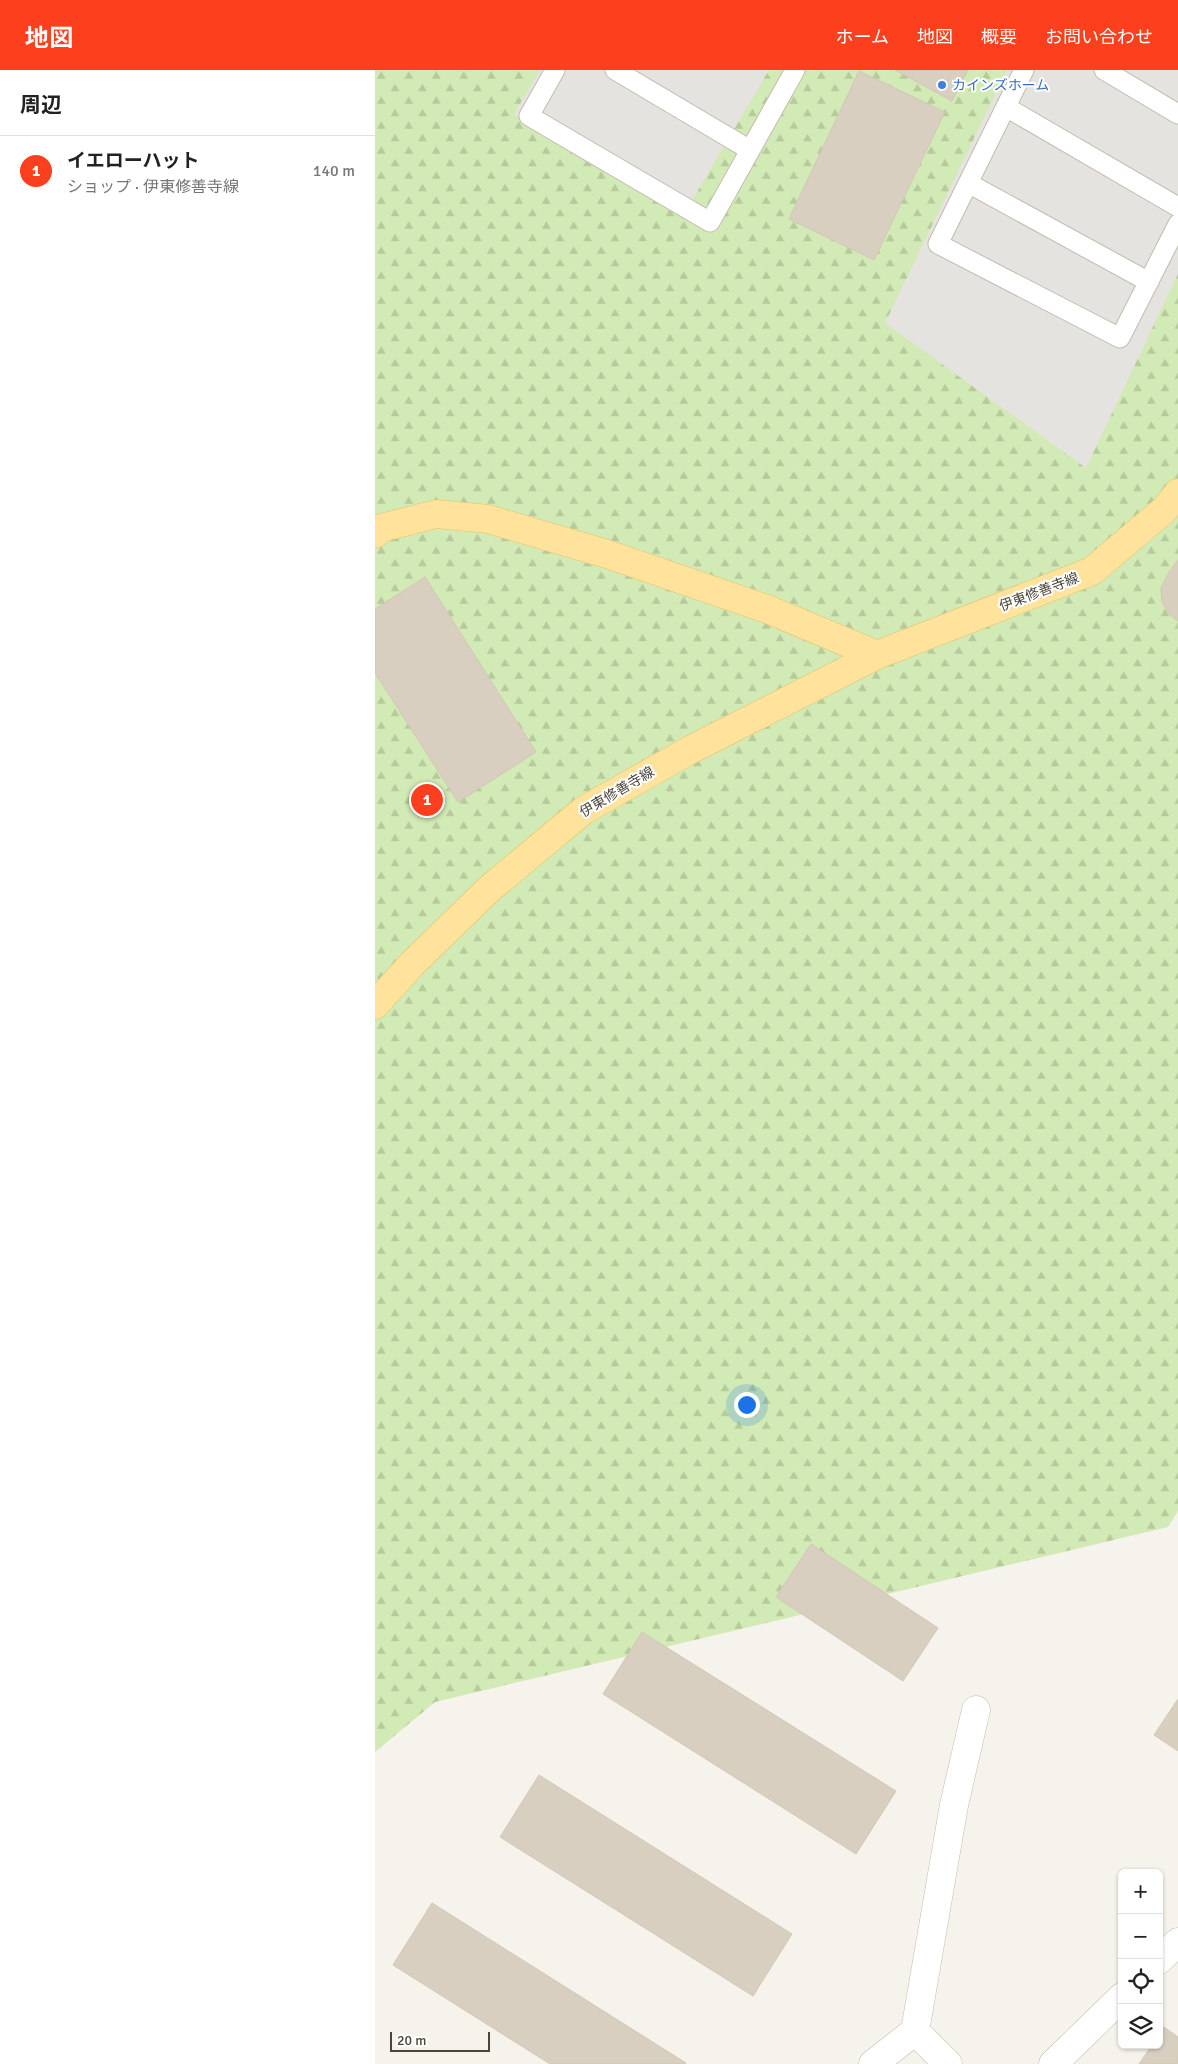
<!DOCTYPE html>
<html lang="ja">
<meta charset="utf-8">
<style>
body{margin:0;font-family:Signika,"Noto Sans JP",sans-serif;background:#f6f6f6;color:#222}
.controls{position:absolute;right:15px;bottom:15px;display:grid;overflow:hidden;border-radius:8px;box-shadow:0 1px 4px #0004}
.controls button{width:45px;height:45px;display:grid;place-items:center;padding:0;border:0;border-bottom:1px solid #e0e0e0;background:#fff;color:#222;font:25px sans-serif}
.scale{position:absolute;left:15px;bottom:12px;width:100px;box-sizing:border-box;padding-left:5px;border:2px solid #4b4439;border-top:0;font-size:14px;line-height:18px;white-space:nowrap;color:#4b4439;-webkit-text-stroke:4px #fff;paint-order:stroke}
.you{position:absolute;left:371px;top:1334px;width:18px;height:18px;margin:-12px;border:4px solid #fff;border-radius:50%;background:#1a73e8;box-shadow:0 0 0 8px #1a73e833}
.badge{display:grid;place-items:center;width:32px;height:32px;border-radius:50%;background:#fc3f1d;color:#fff;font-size:16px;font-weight:700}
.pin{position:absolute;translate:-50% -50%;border:2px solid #fff;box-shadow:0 1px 5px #0006}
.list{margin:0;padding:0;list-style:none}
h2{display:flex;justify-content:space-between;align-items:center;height:65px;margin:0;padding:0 20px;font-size:21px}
h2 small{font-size:16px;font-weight:400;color:#767676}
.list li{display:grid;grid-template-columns:32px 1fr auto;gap:15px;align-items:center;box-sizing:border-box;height:70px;padding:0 20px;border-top:1px solid #e0e0e0}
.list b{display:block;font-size:19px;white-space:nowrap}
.list p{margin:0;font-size:16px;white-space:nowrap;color:#767676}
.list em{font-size:16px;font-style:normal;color:#767676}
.icon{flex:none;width:28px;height:28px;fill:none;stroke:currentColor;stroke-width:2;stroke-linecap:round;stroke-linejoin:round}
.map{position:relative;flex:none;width:803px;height:1994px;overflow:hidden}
header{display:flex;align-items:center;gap:30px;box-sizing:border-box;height:70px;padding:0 25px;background:#fc3f1d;color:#fff}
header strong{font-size:24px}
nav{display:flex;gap:28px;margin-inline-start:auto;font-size:18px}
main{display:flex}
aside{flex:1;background:#fff}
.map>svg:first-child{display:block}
</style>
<header>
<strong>地図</strong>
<nav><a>ホーム</a><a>地図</a><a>概要</a><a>お問い合わせ</a></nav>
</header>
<main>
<aside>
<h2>周辺<small></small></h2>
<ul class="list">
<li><span class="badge">1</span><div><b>イエローハット</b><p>ショップ · 伊東修善寺線</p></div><em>140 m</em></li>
</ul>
</aside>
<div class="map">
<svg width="803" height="1994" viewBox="0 0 803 1994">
<defs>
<pattern id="forest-firs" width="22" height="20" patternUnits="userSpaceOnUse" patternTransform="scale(1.25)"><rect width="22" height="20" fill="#d2eab5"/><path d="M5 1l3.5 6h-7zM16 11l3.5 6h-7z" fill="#b6ca9c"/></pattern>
</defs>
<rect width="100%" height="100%" fill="#f6f3ec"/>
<path fill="url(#forest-firs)" d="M0 0H803V1441L793 1457 60 1632 0 1682Z"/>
<path fill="#e5e3e0" d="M165 0H394L309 144 139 44Z
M632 0H803V204L711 398 510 253Z"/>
<path fill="#d8cfc1" stroke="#d3c7b4" d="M520 0H593L577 31Z
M484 1 570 42 499 190 414 149Z
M803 490V551L794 544 787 532 786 518 794 502Z
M50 507 161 682 83 732 0 603V539Z
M436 1474 563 1558 528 1611 401 1527Z
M267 1562 521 1721 481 1784 228 1624Z
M803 1629V1681L779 1665Z
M164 1705 417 1864 378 1926 125 1767Z
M57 1833 311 1993 310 1994H175L18 1895Z
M789 1957 803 1967V1994H764L777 1975H784V1965Z"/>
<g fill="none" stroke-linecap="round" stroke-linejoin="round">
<defs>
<path id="service" d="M180 0 154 46 335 152 420 0
M240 0 375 80
M649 0 563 174 745 268 803 154
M729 0 803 44
M631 37 803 137
M593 113 774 212"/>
<path id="minor" d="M784 1890 803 1872
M540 1961 573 1994
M498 1994 540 1961 579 1735 601 1640
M678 1994 747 1927"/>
<path id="primary" d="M0 464 6 458 61 444 113 449 232 484 392 539 502 585
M0 935 37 894 114 819 209 740 315 680 502 585 717 501 789 440 803 423"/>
</defs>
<use href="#service" stroke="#c2bbae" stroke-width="21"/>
<use href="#minor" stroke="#c2bbae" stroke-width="29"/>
<use href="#primary" stroke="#e6c16a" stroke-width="29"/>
<use href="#service" stroke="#fff" stroke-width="19"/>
<use href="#minor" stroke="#fff" stroke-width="28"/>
<use href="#primary" stroke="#ffe39c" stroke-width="28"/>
</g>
<circle fill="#3f7fe0" stroke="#fff" stroke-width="2" cx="567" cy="15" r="5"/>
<g text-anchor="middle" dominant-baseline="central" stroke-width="4" stroke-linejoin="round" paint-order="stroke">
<g font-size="14" fill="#366cbe" stroke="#fff" text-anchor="start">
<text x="577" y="15">カインズホーム</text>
</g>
<g font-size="14" fill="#4b4439" stroke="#fff">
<text transform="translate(664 522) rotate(-21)">伊東修善寺線</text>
<text transform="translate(242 722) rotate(-31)">伊東修善寺線</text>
</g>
</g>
</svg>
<div class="controls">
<button>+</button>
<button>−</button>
<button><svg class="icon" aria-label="locate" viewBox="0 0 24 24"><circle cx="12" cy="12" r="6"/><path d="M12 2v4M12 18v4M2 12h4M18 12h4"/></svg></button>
<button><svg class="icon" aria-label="layers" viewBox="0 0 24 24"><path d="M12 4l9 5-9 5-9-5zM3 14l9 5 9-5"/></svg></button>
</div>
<div class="scale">20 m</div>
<div class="you"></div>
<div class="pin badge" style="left:52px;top:730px">1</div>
</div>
</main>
